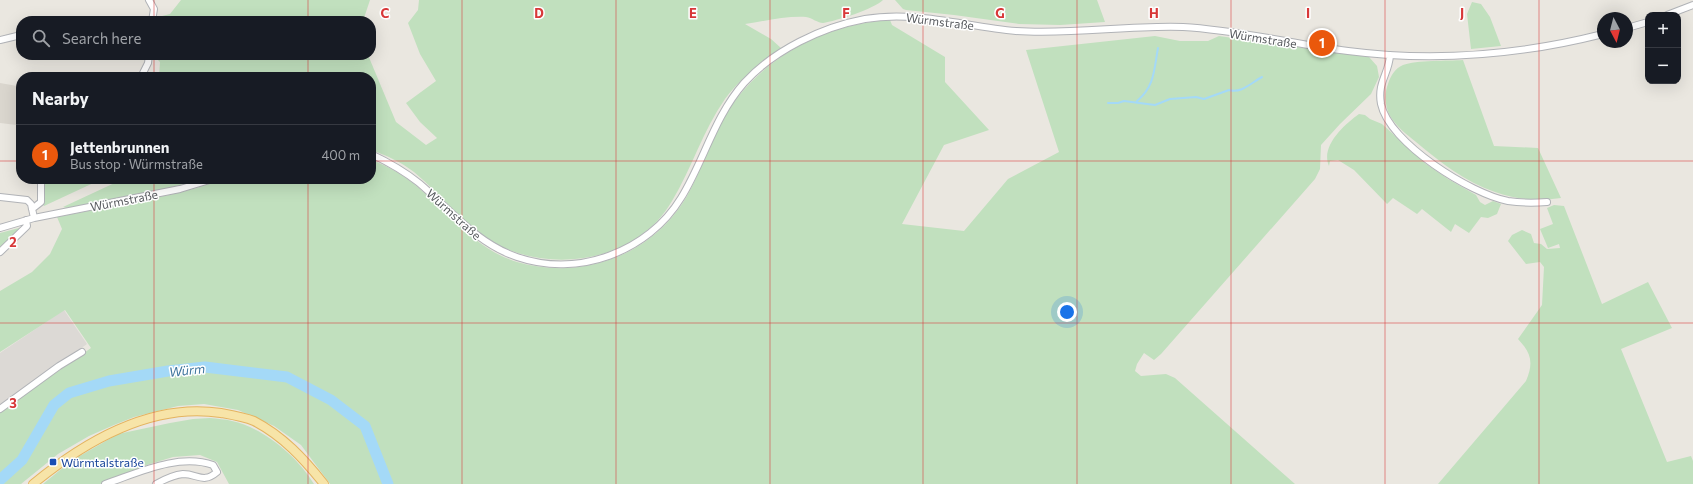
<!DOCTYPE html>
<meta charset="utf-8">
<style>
body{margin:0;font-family:Commissioner,sans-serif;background:#242831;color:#f1f3f6}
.controls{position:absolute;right:12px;top:12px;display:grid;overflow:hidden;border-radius:8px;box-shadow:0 4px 16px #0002}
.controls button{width:36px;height:36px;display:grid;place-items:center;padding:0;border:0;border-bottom:1px solid #363941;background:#171b24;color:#f1f3f6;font:20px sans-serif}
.compass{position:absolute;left:1597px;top:12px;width:36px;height:36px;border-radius:50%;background:#171b24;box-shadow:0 4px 16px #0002;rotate:173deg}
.you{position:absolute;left:1067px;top:312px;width:14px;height:14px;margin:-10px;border:3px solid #fff;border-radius:50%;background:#1a73e8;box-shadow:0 0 0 6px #1a73e833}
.badge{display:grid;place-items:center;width:26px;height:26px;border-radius:50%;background:#ea580c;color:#fff;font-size:13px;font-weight:700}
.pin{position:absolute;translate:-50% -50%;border:2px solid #fff;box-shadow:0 1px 4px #0006}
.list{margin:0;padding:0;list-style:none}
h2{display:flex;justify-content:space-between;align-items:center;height:52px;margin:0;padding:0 16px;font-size:17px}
h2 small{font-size:13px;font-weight:400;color:#9ea1a6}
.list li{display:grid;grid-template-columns:26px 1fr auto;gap:12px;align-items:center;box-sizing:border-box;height:60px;padding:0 16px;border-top:1px solid #363941}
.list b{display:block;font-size:15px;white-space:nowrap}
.list p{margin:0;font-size:13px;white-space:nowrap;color:#9ea1a6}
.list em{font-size:13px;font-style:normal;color:#9ea1a6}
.icon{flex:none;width:22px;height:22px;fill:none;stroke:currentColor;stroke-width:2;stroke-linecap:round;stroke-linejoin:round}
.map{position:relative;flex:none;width:1693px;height:484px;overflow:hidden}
.search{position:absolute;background:#171b24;box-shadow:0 4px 16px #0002;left:16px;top:16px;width:360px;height:44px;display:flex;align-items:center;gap:10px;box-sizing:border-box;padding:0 14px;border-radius:16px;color:#9ea1a6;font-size:15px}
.panel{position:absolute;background:#171b24;box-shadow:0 4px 16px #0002;left:16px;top:72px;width:360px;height:112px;border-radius:16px}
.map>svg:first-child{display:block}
</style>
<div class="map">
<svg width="1693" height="484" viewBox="0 0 1693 484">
<rect width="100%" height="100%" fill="#eae7e0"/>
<path fill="#dcd9d5" d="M64 310 87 344 0 405V353Z"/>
<path fill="#dad6ce" d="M0 83 17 86V90L21 91V112H19L17 125 0 123Z"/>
<path fill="#c1e0be" d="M181 0H370L363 21H156L158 17 170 14Z
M419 0H883C874 9 836 21 823 23 818 23 812 18 806 17 786 16 765 21 745 24L771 39 781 48C760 63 741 78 725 99 703 130 692 168 672 201 641 255 569 272 512 251 473 237 445 198 414 172 401 162 386 155 371 150V77H159L160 62 153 55H368L396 122 426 145 437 138 420 122 406 103 436 81 420 54 408 23 418 10Z
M895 0H1097L1105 22 1060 25 1019 24 954 15 906 10 903 9Z
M1472 2 1481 4 1490 17 1501 46 1471 49 1467 14Z
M890 20 892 25 945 57V82L989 130 944 145 902 224 964 231 1008 179 1059 152 1026 50 1155 36 1180 41H1208L1219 36 1369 57 1377 66 1379 77 1371 94 1340 124 1321 145 1320 169 1315 179 1161 354 1154 360 1144 353 1137 364 1135 371 1141 376 1166 374 1175 378 1295 484H330L301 445 274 426 238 410 204 404 178 406 134 417 114 425 89 436 58 454 21 484H0V412L91 348 65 310 0 352V291L32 272 50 254 62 229 57 217 169 195 197 188 222 179H371V159C383 165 395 170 406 178 444 205 471 248 517 262 582 281 653 255 687 196 705 164 714 127 737 98 775 50 831 24 890 20Z
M1463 60 1494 146 1538 148 1561 198C1539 201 1517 200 1495 192 1465 182 1440 162 1416 142 1406 134 1397 127 1390 116 1385 107 1384 94 1388 84 1390 77 1395 68 1403 65 1416 60 1448 61 1463 60Z
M1359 114 1365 115 1370 119 1382 124 1426 164 1448 179 1476 195 1480 202 1485 205 1493 201 1501 204 1497 214 1488 218 1481 217 1469 233 1455 224 1451 232 1422 209 1417 214 1393 198 1387 204 1354 170 1338 160 1330 161 1329 166C1320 146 1345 124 1359 114Z
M43 179H102L44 206 42 202Z
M121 179H200C157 193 111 199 67 208L63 207 121 180Z
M1554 205 1564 206 1602 304 1648 282 1672 328 1621 349 1667 462 1691 456 1693 461V484H1438L1526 381C1534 362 1531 353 1518 339L1542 305 1544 267 1540 262 1526 264 1508 241 1512 235 1522 230 1531 234 1534 243 1541 244 1547 249 1560 248 1559 244 1548 248 1540 229 1553 224 1547 208Z
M19 228V230L0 247V233Z
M210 418C218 419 225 419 232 421 264 428 297 456 314 484H229L217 462 200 455 173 457 147 465 100 484H43L71 461 118 434 170 423 193 419Z"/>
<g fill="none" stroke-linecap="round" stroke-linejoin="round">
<path stroke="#a4d9f7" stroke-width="2" d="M1137 101C1155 86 1154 69 1158 48
M1108 103H1118L1124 101 1155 105 1170 99 1196 97 1204 99 1229 90C1241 94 1251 83 1262 77"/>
<path stroke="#a4d9f7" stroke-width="11" d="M0 480 22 460 54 405 69 393 109 381 168 371 205 367 287 377 331 400 365 426 388 484"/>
<defs>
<path id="minor" d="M149 0 154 9 152 21
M1667 15 1693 5
M1627 28 1648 22
M0 40 21 35
M1390 55C1389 74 1377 82 1381 104 1389 143 1471 194 1508 201 1521 203 1534 203 1547 202
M141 77 148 63 149 55
M371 154C388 162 404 171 419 183 451 210 476 243 517 257 578 278 648 252 681 198 704 161 714 117 744 83 774 50 822 27 865 19 916 10 966 27 1016 31 1072 35 1127 25 1183 27 1238 30 1293 44 1348 51 1433 62 1520 55 1603 34
M0 197 27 200 31 204 34 218
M32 209 41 202V179
M0 228 34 218 180 189 213 179
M0 252 27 226 26 220
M0 409 59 366 82 352
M105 484C138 473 178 453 213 465L217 472C203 484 198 474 183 474 173 475 165 479 156 484"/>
<path id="major" d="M33 484C85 441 151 402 221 413 232 415 244 417 254 421 283 436 304 459 324 484"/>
</defs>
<use href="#minor" stroke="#b1b3b7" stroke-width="8"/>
<use href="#major" stroke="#e4b460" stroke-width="10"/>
<use href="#minor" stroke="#fff" stroke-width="6"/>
<use href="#major" stroke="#f7e4a8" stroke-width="8"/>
</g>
<path fill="none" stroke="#d83839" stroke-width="1" stroke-opacity="0.55" d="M154 0V21M308 0V21M462 0V484M616 0V484M770 0V484M923 0V484M1077 0V484M1231 0V484M1385 0V484M1539 0V484M154 55V77M308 55V77M0 161H21M371 161H1693M154 179V484M308 179V484M0 323H1693"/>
<rect fill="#1a4fb4" stroke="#fff" stroke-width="1.5" x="49" y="458" width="8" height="8" rx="2"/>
<g text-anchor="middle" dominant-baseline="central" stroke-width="3" stroke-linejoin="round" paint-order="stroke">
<g font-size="12" fill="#595c60" stroke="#fff">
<text transform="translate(940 21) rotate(7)">Würmstraße</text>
<text transform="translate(1263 38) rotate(9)">Würmstraße</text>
<text transform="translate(124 200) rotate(-11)">Würmstraße</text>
<text transform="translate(454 214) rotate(42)">Würmstraße</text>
</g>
<g font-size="12" fill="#164399" stroke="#fff" text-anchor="start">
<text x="61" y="462">Würmtalstraße</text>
</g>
<g font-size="13" font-style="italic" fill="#41769e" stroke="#fff">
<text transform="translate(187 370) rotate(-6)">Würm</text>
</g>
</g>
<g font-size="13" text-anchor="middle" font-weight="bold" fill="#d83839" stroke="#fff" stroke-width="3" stroke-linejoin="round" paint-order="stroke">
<text x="385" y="18">C</text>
<text x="539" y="18">D</text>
<text x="693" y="18">E</text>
<text x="846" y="18">F</text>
<text x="1000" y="18">G</text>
<text x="1154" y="18">H</text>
<text x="1308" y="18">I</text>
<text x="1462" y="18">J</text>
<text x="13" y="247">2</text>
<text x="13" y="408">3</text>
</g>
</svg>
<div class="controls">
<button>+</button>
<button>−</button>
</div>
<svg class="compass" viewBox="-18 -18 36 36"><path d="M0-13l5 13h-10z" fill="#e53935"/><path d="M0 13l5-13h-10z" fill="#9ea1a6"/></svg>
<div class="you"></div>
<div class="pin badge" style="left:1322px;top:43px">1</div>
<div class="search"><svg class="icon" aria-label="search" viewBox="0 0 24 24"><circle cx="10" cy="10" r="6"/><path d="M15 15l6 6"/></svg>Search here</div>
<section class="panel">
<h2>Nearby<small></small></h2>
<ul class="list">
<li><span class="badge">1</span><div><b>Jettenbrunnen</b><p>Bus stop · Würmstraße</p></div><em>400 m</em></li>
</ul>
</section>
</div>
